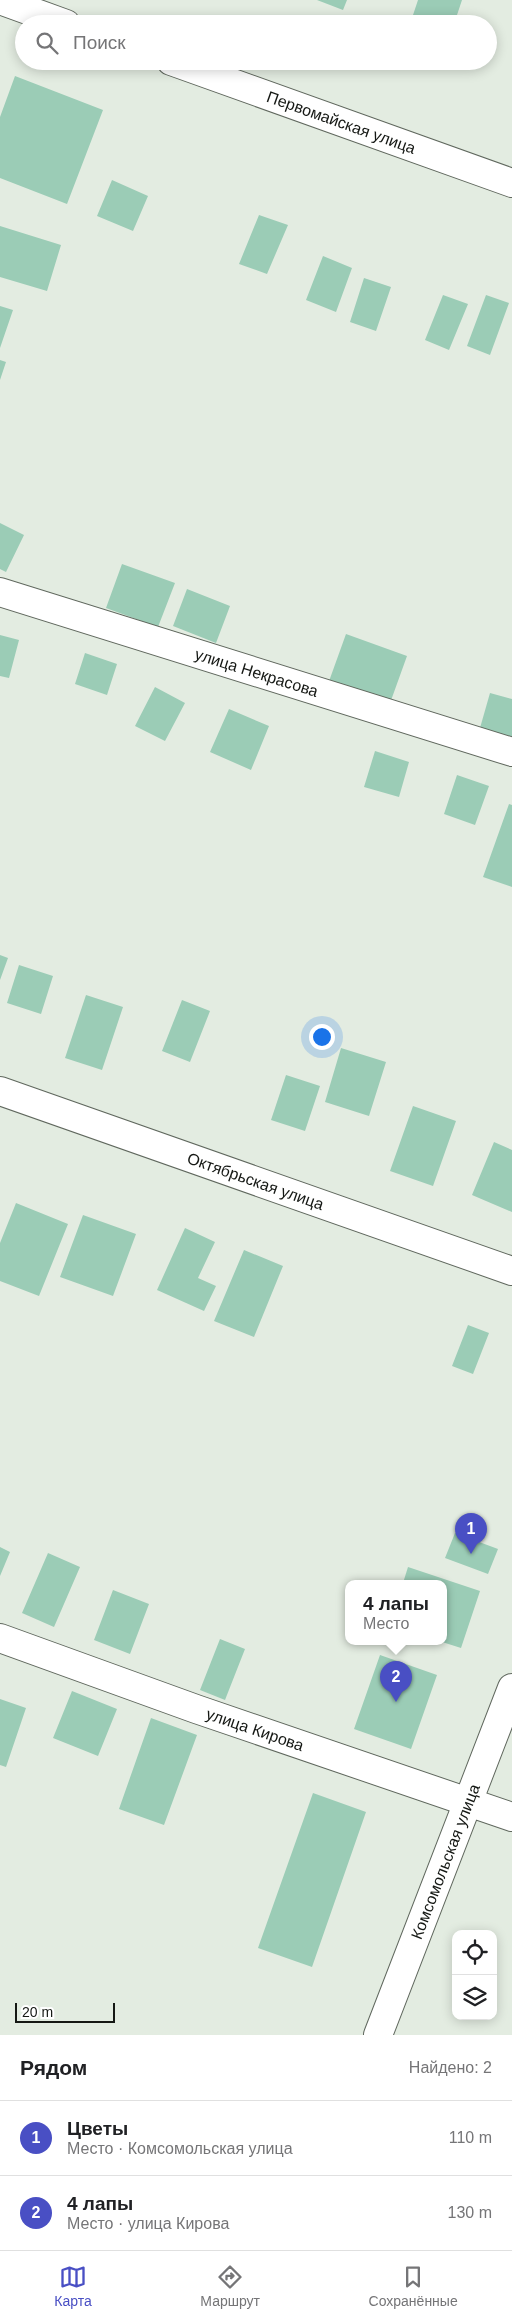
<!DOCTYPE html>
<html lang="ru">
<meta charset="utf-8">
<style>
body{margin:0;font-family:Helvetica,sans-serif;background:#f6f6f6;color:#202124}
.controls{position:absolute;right:15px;bottom:15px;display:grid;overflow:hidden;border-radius:10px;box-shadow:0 2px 12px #0003}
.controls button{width:45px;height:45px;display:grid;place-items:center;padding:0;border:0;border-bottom:1px solid #e0e0e0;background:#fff;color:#202124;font:25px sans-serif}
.scale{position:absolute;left:15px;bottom:12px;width:100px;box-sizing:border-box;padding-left:5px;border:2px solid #151814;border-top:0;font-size:14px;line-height:18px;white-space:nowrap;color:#151814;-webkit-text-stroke:4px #fff;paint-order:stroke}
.you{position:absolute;left:321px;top:1036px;width:18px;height:18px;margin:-12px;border:4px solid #fff;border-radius:50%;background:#1a73e8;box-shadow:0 0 0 8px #1a73e833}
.badge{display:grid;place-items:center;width:32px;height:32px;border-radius:50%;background:#494fc4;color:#fff;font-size:16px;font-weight:700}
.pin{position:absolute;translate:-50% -41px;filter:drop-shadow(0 1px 2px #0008)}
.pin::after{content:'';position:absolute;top:26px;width:18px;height:15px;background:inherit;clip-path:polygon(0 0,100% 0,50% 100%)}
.popup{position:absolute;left:345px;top:1580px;width:102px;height:65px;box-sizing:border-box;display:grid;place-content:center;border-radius:10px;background:#fff;filter:drop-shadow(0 1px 4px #0005);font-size:16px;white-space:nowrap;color:#757577}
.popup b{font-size:19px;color:#202124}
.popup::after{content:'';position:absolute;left:50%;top:100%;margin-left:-10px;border:10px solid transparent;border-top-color:#fff}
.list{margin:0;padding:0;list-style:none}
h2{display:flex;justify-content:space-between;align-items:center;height:65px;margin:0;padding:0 20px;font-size:21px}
h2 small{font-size:16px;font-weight:400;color:#757577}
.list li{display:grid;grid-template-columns:32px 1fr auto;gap:15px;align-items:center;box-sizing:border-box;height:75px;padding:0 20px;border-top:1px solid #e0e0e0}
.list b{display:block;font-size:19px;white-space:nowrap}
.list p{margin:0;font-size:16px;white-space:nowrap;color:#757577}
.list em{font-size:16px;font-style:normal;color:#757577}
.icon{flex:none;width:28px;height:28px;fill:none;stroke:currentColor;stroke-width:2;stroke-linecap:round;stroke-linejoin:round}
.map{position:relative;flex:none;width:512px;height:2035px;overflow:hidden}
.search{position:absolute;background:#fff;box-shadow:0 2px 12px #0003;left:15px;right:15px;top:15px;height:55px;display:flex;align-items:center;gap:12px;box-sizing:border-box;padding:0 18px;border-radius:28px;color:#757577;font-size:19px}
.sheet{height:215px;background:#fff}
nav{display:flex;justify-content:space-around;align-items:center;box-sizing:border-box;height:70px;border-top:1px solid #e0e0e0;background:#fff;font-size:14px;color:#757577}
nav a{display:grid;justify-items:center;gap:2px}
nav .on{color:#494fc4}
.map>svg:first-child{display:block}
</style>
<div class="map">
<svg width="512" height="2035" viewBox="0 0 512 2035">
<rect width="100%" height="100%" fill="#e3ece1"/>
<path fill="#9bccb6" d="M317 0H347L343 10Z
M418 0H462L454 24H410Z
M15 76 103 110 67 204 0 178V117Z
M112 180 148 196 133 231 97 216Z
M259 215 288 225 267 274 239 264Z
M0 226 61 245 47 291 0 277Z
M323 256 352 268 336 312 306 300Z
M364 278 391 287 376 331 350 322Z
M443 295 468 304 449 350 425 340Z
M486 295 509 303 490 355 467 346Z
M0 306 13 310 0 348Z
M0 360 6 362 0 380Z
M0 523 24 535 6 572 0 569Z
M122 564 175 583 158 627 106 608Z
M187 589 230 606 216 643 173 626Z
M346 634 407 656 389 706 328 684Z
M0 635 19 640 9 678 0 676Z
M85 653 117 664 107 695 75 684Z
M155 687 185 703 165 741 135 726Z
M490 693 512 699V744L478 735Z
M229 709 269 726 251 770 210 752Z
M375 751 409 762 399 797 364 787Z
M457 775 489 786 475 825 444 814Z
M509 804 512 805V887L483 877Z
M0 955 8 958 0 980Z
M19 965 53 976 41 1014 7 1003Z
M86 995 123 1007 102 1070 65 1058Z
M182 1000 210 1011 190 1062 162 1051Z
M341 1048 386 1062 369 1116 325 1102Z
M286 1075 320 1086 305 1131 271 1120Z
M413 1106 456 1121 433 1186 390 1171Z
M494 1142 512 1150V1212L472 1195Z
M16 1203 68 1224 39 1296 0 1281V1243Z
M83 1215 136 1234 113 1296 60 1277Z
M185 1228 215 1242 198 1278 216 1286 204 1311 157 1290Z
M244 1250 283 1266 254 1337 214 1321Z
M468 1325 489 1333 473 1374 452 1366Z
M455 1533 498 1549 488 1574 445 1558Z
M0 1547 10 1552 0 1576Z
M48 1553 80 1567 54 1627 22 1613Z
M408 1567 480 1591 461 1648 439 1641H444V1583H403Z
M113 1590 149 1604 130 1654 94 1640Z
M220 1639 245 1649 225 1700 200 1690Z
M380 1655 437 1675 411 1749 354 1729Z
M72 1691 117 1709 98 1756 53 1738Z
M0 1699 26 1708 6 1767 0 1765Z
M151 1718 197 1735 164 1825 119 1809Z
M313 1793 366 1812 312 1967 258 1948Z"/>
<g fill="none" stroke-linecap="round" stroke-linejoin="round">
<defs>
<g id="minor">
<path d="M0 0 66 24"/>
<path id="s1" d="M171 61 512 183"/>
<path id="s2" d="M0 592 512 752"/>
<path id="s3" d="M0 1091 512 1271"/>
<path id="s4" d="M0 1638 196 1709 512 1817"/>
</g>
<g id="tertiary">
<path id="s5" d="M378 2035 512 1688"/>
</g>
</defs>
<use href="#minor" stroke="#60685e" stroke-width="30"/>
<use href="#tertiary" stroke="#60685e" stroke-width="30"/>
<use href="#minor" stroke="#fff" stroke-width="28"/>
<use href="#tertiary" stroke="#fff" stroke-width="28"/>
</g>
<g text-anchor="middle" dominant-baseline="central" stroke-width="4.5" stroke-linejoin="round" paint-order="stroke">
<g font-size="16" fill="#151814" stroke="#fff">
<text stroke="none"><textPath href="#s1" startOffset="181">Первомайская улица</textPath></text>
<text stroke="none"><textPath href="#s2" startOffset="269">улица Некрасова</textPath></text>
<text stroke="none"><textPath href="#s3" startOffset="271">Октябрьская улица</textPath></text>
<text stroke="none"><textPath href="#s4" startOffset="271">улица Кирова</textPath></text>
<text stroke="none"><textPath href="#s5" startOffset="186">Комсомольская улица</textPath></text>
</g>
</g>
</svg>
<div class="controls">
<button><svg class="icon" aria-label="locate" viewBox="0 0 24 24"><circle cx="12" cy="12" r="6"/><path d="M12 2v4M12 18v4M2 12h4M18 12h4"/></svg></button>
<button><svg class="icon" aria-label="layers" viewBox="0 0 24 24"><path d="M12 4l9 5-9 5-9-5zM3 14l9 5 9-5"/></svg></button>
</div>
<div class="scale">20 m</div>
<div class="you"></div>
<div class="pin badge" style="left:471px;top:1554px">1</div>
<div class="pin badge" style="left:396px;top:1702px">2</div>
<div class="popup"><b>4 лапы</b>Место</div>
<div class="search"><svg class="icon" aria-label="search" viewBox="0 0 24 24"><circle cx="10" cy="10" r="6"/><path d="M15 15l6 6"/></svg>Поиск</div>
</div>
<section class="sheet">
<h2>Рядом<small>Найдено: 2</small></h2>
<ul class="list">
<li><span class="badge">1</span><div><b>Цветы</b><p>Место · Комсомольская улица</p></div><em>110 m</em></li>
<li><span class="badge">2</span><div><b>4 лапы</b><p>Место · улица Кирова</p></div><em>130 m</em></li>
</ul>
</section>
<nav>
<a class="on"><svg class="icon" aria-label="map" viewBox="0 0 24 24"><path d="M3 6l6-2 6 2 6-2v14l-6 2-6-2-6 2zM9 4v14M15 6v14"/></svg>Карта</a>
<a><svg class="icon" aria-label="directions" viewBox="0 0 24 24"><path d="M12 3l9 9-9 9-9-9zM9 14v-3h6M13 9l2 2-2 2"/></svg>Маршрут</a>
<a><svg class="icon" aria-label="saved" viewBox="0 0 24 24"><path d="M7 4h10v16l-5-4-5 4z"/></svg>Сохранённые</a>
</nav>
